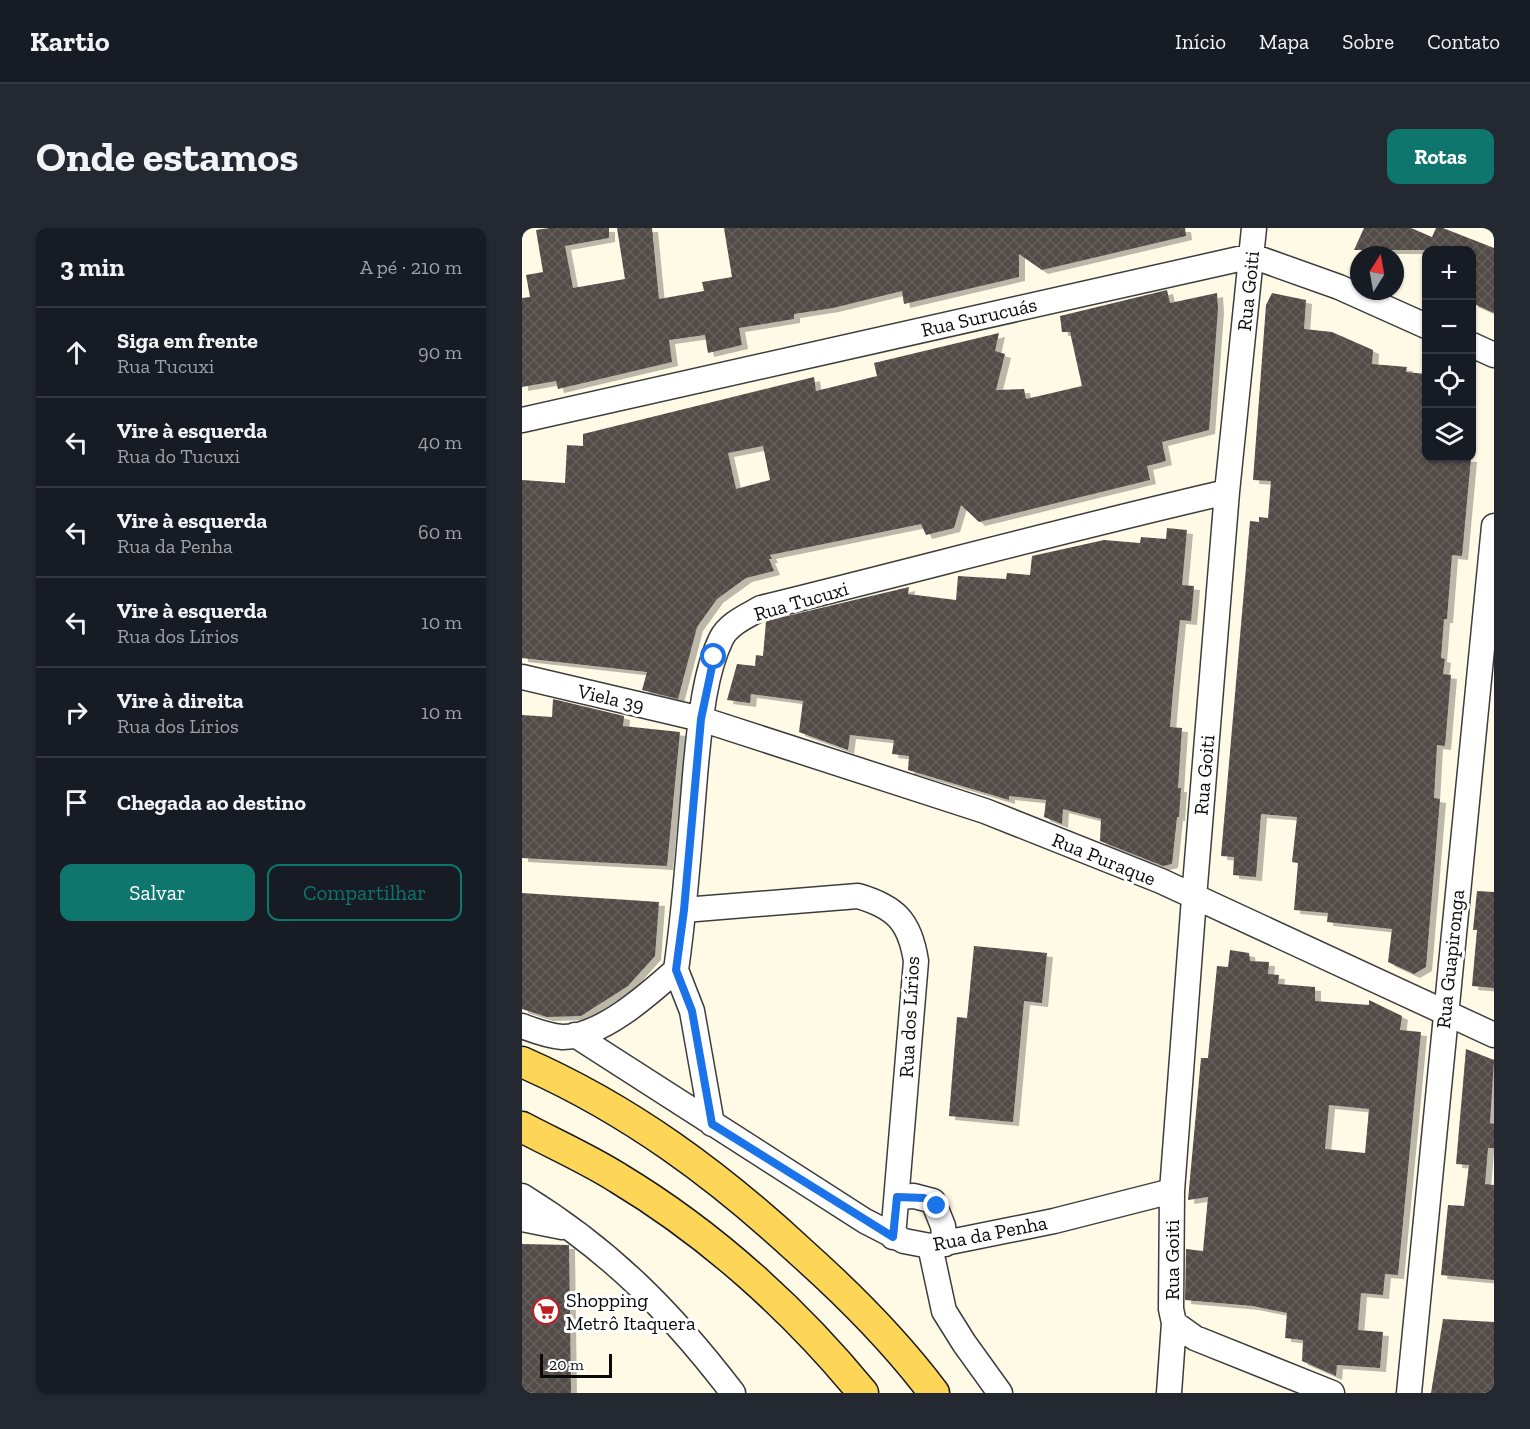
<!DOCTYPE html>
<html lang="pt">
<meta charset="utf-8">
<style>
body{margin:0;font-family:"Zilla Slab",serif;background:#242831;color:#f1f3f6}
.controls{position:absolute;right:18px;top:18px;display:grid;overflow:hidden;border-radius:12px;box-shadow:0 2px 4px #0004}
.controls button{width:54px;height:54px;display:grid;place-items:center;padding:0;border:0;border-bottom:2px solid #363941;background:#171b24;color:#f1f3f6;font:30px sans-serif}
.compass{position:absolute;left:828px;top:18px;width:54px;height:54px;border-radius:50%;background:#171b24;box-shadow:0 2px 4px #0004;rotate:11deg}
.scale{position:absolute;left:18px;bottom:15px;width:72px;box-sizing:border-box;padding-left:6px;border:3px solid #0a0a0a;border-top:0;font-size:16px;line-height:21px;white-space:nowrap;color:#0a0a0a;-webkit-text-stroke:4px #fff;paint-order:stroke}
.stop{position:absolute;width:18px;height:18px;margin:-14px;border:4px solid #1a73e8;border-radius:50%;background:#fff}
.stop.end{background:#1a73e8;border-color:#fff;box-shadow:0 2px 6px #0008}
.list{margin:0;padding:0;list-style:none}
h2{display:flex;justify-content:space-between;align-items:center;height:78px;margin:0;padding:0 24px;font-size:26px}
h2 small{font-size:20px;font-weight:400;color:#9ea1a6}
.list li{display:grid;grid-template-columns:39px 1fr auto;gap:18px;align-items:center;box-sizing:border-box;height:90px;padding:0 24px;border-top:2px solid #363941}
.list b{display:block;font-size:22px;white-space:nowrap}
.list p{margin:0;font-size:20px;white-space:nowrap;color:#9ea1a6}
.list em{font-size:20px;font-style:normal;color:#9ea1a6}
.actions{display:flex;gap:12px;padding:18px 24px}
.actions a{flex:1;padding:14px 0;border:2px solid #0f766e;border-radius:12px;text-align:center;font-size:21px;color:#0f766e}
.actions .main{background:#0f766e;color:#fff}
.icon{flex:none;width:33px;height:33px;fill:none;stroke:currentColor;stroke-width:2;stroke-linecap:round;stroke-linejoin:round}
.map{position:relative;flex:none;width:972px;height:1165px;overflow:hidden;border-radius:12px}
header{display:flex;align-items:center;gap:36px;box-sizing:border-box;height:84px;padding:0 30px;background:#171b24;border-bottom:2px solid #363941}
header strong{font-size:28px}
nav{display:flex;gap:33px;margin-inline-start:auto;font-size:21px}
.intro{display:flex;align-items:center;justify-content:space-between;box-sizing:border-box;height:144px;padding:0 36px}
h1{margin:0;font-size:42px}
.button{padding:15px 27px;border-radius:12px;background:#0f766e;color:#fff;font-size:21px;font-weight:700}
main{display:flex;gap:36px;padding:0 36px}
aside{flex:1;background:#171b24;border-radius:12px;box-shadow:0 2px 4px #0004}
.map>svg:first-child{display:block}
</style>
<header>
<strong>Kartio</strong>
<nav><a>Início</a><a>Mapa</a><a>Sobre</a><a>Contato</a></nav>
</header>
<div class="intro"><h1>Onde estamos</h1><a class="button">Rotas</a></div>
<main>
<aside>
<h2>3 min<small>A pé · 210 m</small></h2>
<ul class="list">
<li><svg class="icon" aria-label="ahead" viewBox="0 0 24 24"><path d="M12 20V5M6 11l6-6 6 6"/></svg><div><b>Siga em frente</b><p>Rua Tucuxi</p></div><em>90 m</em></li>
<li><svg class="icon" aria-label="left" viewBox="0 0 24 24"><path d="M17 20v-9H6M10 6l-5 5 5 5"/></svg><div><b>Vire à esquerda</b><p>Rua do Tucuxi</p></div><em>40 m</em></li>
<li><svg class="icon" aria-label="left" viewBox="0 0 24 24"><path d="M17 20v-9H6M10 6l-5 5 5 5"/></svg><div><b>Vire à esquerda</b><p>Rua da Penha</p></div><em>60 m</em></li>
<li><svg class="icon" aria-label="left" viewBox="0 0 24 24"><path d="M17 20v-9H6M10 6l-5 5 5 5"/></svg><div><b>Vire à esquerda</b><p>Rua dos Lírios</p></div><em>10 m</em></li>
<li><svg class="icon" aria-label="right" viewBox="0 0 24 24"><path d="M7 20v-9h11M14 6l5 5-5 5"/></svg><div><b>Vire à direita</b><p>Rua dos Lírios</p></div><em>10 m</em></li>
<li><svg class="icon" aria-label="arrive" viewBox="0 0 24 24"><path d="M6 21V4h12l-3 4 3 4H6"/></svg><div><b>Chegada ao destino</b></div></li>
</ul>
<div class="actions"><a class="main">Salvar</a><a>Compartilhar</a></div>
</aside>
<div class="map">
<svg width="972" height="1165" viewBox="0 0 972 1165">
<defs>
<pattern id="building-cross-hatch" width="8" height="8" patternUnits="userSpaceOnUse" patternTransform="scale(1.5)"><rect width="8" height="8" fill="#524b46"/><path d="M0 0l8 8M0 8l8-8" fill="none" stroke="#66605c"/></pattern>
<filter id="shadow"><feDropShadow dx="6" dy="4" stdDeviation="0" flood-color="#0004"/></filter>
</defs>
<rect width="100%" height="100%" fill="#fffae6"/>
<path fill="url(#building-cross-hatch)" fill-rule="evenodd" filter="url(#shadow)" d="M27 0H87V10L43 18 51 60 103 51 95 0H130L137 71 182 63 180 54 210 49 202 0H663L664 8 520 42 497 26V49L382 76 380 63 311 80 272 86V91L217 100 220 117 186 125 183 107 147 112 150 134 36 161 34 153 0 159V70L8 69 4 47 21 44 14 2Z
M842 0H889L910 9 914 0H921L972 20V85L950 75V22H832Z
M645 62 648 75 695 65 696 81 687 202 640 214 644 233 625 238 628 252 457 294 439 277 432 300 404 307 399 296 248 327 250 331H247L252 343 224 350 195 371 175 399 156 471 120 462 125 444 0 430V252L43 255 45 217 61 218V206L292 149 294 163 355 148 352 135 477 105 473 123 483 126 474 162 502 161 504 171 560 158 548 104H540L538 88ZM241 218 248 252 214 261 206 225Z
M750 65 784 72 782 101 810 104 851 122 850 136 885 139 884 144 904 146V230H949L940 328 930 327 925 391H922L919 430 923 431 921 446 929 447 923 518 915 517 912 570 918 571 904 739 892 746 866 734 870 701 805 694 806 685 772 682 776 635 770 634 775 589 739 586 734 649 711 647 712 629 699 628 728 293 737 294V289L746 290 749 253 731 252 744 77Z
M645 300 665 302 660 357 672 358 669 393 658 392 651 463 648 499 660 500 656 560H659L657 589H655L650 636 641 638 578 613 579 591 541 581 540 596 522 589 524 572 487 568V572L386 542 387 528 370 526 372 512 328 507 326 522 277 504 281 473 229 466 228 475 205 472 215 436 233 438 234 427 241 428 244 393 387 359 386 366 434 372 436 348 484 351 485 345 508 347 510 328 582 312 618 315 619 309 644 311Z
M31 471 102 488 101 498 158 504 145 638 0 630V487L30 489Z
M955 663 972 664V760L950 758 955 702H951Z
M0 665 137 674 133 728 106 758 59 788 25 789 0 781Z
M452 718 525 725 520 775 502 773 491 894 427 888 435 789 445 790Z
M708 722 727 725 728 733 747 734 746 746 757 747 756 756 793 759V773L847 777V772L880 788 878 802 899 804 876 1047 863 1046 861 1067 839 1065 836 1102 861 1104 858 1140 815 1137 814 1148 780 1133 781 1112 763 1110 765 1085 731 1078 663 1072 664 1021 681 1023 686 969 666 972 679 830H686L695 738 706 739ZM807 877 847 881 843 925 803 921Z
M944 821 972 832 968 895 972 896V920H966L963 956 972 957V1052L919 1047 926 977 942 978 947 937 934 936Z
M0 1016 47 1017 49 1165H0Z
M921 1091 972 1094V1165H909Z"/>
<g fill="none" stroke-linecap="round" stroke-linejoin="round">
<defs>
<path id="minor" d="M732 0 705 264 672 670 650 963 649 1081 652 1095 673 1110 810 1165
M950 117 972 127
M0 192 730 28 817 59 904 98
M0 449 179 491 463 583 639 653 972 807
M162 682 336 668C374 679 388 694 394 733L371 1009
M154 742 170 783 190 896
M0 798C13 803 27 808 40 809 78 810 127 766 154 742 164 673 168 605 174 536 178 497 182 446 199 411 206 396 225 388 239 380 394 342 549 300 705 264
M53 807 343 993 382 1013 408 1018 532 993 650 963
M0 968C88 1022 149 1084 211 1165
M375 969 392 968 411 973 421 998 423 1016
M0 991 40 999
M408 1018 422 1083 442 1115 478 1165
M647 1165 652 1095
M887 1165 972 298"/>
<path id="major" d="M0 834C107 881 196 947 281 1026 329 1069 373 1113 412 1165
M0 899C32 916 66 931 96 950 189 1006 273 1082 341 1165"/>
</defs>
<use href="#minor" stroke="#3d3d3d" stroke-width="27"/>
<use href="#major" stroke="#1b1b1b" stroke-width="33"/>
<use href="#minor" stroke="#fff" stroke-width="24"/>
<use href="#major" stroke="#fed657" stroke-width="30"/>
</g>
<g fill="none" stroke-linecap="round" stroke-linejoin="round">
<path stroke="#1a73e8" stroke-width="8" d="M192 429 179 491 162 682 154 742 170 783 190 896 371 1009 375 969 402 970 415 978"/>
</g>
<defs>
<symbol id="supermarket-ring" viewBox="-11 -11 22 22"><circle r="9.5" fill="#fff" stroke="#bd1e25" stroke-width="1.5"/><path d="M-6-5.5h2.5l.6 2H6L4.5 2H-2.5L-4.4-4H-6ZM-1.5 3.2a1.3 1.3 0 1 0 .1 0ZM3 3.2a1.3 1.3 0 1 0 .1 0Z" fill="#bd1e25"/></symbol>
</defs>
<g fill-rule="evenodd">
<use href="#supermarket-ring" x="9" y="1068" width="30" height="30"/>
</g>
<g text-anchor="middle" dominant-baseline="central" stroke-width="6" stroke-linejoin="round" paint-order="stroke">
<g font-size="20" fill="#0a0a0a" stroke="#fff">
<text transform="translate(726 63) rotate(-84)">Rua Goiti</text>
<text transform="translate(457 89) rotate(-13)">Rua Surucuás</text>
<text transform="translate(279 373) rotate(-16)">Rua Tucuxi</text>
<text transform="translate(89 470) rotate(13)">Viela 39</text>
<text transform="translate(682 547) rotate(-85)">Rua Goiti</text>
<text transform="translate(582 631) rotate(22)">Rua Puraque</text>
<text transform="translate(928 731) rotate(-84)">Rua Guapironga</text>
<text transform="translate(387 789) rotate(-87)">Rua dos Lírios</text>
<text transform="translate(468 1005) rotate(-11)">Rua da Penha</text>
<text transform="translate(650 1032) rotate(-90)">Rua Goiti</text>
</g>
<g font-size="20" fill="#0a0a0a" stroke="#fff" text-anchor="start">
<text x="44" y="1072">Shopping<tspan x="44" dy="23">Metrô Itaquera</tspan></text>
</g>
</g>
</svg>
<div class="controls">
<button>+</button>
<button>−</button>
<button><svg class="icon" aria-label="locate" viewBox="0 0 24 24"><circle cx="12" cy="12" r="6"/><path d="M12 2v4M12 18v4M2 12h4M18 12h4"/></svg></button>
<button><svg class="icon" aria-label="layers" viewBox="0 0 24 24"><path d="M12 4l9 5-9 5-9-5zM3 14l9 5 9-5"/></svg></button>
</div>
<svg class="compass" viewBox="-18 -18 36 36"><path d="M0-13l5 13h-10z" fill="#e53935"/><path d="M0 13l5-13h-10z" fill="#9ea1a6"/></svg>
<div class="scale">20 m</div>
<div class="stop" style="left:192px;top:429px"></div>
<div class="stop end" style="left:415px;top:978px"></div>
</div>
</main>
